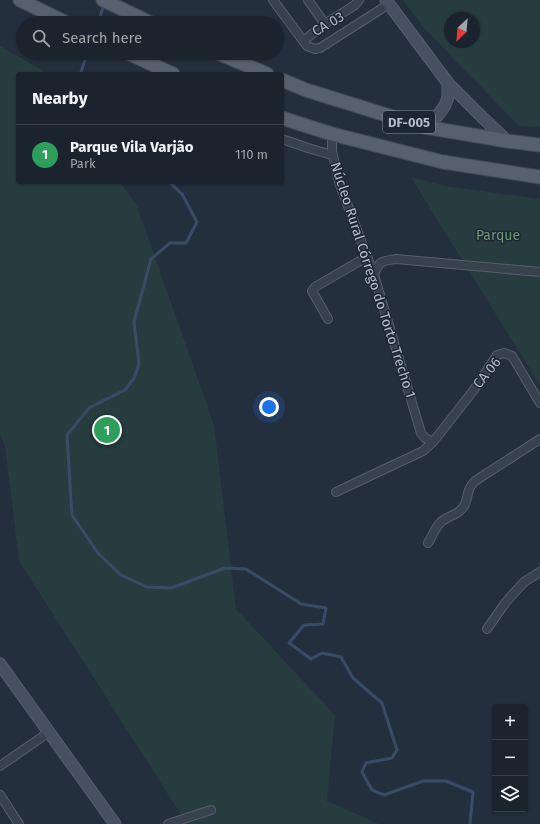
<!DOCTYPE html>
<meta charset="utf-8">
<style>
body{margin:0;font-family:"Fira Sans",sans-serif;background:#242b36;color:#f1f3f6}
.controls{position:absolute;right:12px;bottom:12px;display:grid;overflow:hidden;border-radius:4px;box-shadow:0 1px 3px #0004}
.controls button{width:36px;height:36px;display:grid;place-items:center;padding:0;border:0;border-bottom:1px solid #39404a;background:#1b232e;color:#f1f3f6;font:20px sans-serif}
.compass{position:absolute;left:444px;top:12px;width:36px;height:36px;border-radius:50%;background:#1b232e;box-shadow:0 1px 3px #0004;rotate:206deg}
.you{position:absolute;left:269px;top:407px;width:14px;height:14px;margin:-10px;border:3px solid #fff;border-radius:50%;background:#1a73e8;box-shadow:0 0 0 6px #1a73e833}
.badge{display:grid;place-items:center;width:26px;height:26px;border-radius:50%;background:#ea580c;color:#fff;font-size:13px;font-weight:700}
.pin{position:absolute;translate:-50% -50%;border:2px solid #fff;box-shadow:0 1px 4px #0006}
.list{margin:0;padding:0;list-style:none}
h2{display:flex;justify-content:space-between;align-items:center;height:52px;margin:0;padding:0 16px;font-size:17px}
h2 small{font-size:13px;font-weight:400;color:#a0a4aa}
.list li{display:grid;grid-template-columns:26px 1fr auto;gap:12px;align-items:center;box-sizing:border-box;height:60px;padding:0 16px;border-top:1px solid #39404a}
.list b{display:block;font-size:15px;white-space:nowrap}
.list p{margin:0;font-size:13px;white-space:nowrap;color:#a0a4aa}
.list em{font-size:13px;font-style:normal;color:#a0a4aa}
.icon{flex:none;width:22px;height:22px;fill:none;stroke:currentColor;stroke-width:2;stroke-linecap:round;stroke-linejoin:round}
.map{position:relative;flex:none;width:540px;height:824px;overflow:hidden}
.search{position:absolute;background:#1b232e;box-shadow:0 1px 3px #0004;left:16px;top:16px;width:268px;height:44px;display:flex;align-items:center;gap:10px;box-sizing:border-box;padding:0 14px;border-radius:22px;color:#a0a4aa;font-size:15px}
.panel{position:absolute;background:#1b232e;box-shadow:0 1px 3px #0004;left:16px;top:72px;width:268px;height:112px;border-radius:4px}
.map>svg:first-child{display:block}
</style>
<div class="map">
<svg width="540" height="824" viewBox="0 0 540 824">
<rect width="100%" height="100%" fill="#242f3e"/>
<path fill="#263c3f" fill-rule="evenodd" d="M403 0H540V127L519 126 425 29ZM450 18H474V42H450Z
M0 46 42 70 45 74H18V182H120L137 206 214 425 236 609 335 715 327 801 379 824H187L19 561 5 446 0 435Z
M411 177 445 186 540 199V385L431 210Z"/>
<g fill="none" stroke-linecap="round" stroke-linejoin="round">
<path stroke="#394c67" stroke-width="3" d="M98 23 104 4
M82 74 81 72 87 53
M169 182 182 194 197 222 186 243H170L151 259 134 322 139 364 134 378 125 390 89 408 67 435 72 515 98 553 121 575 147 587 171 588 225 568 246 569 301 604 326 608 323 624 304 625 289 643 311 659 322 653 341 657 353 678 382 703 397 750 392 758 366 763 362 772 372 790 384 795 423 781H446L473 792 470 824"/>
<defs>
<path id="street" d="M273 0 307 46 315 49 320 48 389 4
M308 0 325 24
M303 41 325 24 355 5 359 0
M332 134V151L339 182 374 275 421 433 425 438 433 442
M282 139 308 148 332 155
M374 275C379 261 381 261 396 259L540 272
M328 319 312 291 315 287 358 262 368 258
M336 492 423 451 433 442 473 391 497 355 504 353 512 356 540 403
M428 543C432 537 435 528 440 523 447 515 460 516 465 504 469 495 466 490 475 481L540 439
M487 629 506 602 524 582 540 572
M0 766 49 732
M0 795 19 824
M168 824 211 810"/>
<path id="secondary" d="M386 0 448 83 481 116 507 141
M425 127C435 119 446 109 448 96 448 92 448 87 448 83
M0 664 115 824"/>
<path id="primary" d="M20 0 67 23
M103 0 151 23
M128 53 173 74
M218 53 267 74
M282 80 306 90 425 127 507 141 540 145
M282 118 332 134 443 162 540 177"/>
</defs>
<use href="#street" stroke="#565f6c" stroke-width="10"/>
<use href="#secondary" stroke="#565f6c" stroke-width="13"/>
<use href="#primary" stroke="#414a57" stroke-width="15"/>
<use href="#street" stroke="#38414e" stroke-width="8"/>
<use href="#secondary" stroke="#465061" stroke-width="11"/>
<use href="#primary" stroke="#56606e" stroke-width="13"/>
</g>
<g text-anchor="middle" dominant-baseline="central" stroke-width="3" stroke-linejoin="round" paint-order="stroke">
<rect fill="#1d2633" stroke="#878f9c" stroke-width="1" x="383" y="111" width="52" height="22" rx="3"/>
<g font-size="13" font-weight="bold" fill="#b4bcc9">
<text x="409" y="122">DF-005</text>
</g>
<g font-size="14" fill="#b4bcc9" stroke="#1d2633">
<text transform="translate(328 24) rotate(-30)">CA 03</text>
<text transform="translate(373 280) rotate(72)">Núcleo Rural Córrego do Torto Trecho 1</text>
<text transform="translate(487 373) rotate(-51)">CA 06</text>
</g>
<g font-size="14" fill="#6b9a76" stroke="#1d2633">
<text x="498" y="235">Parque</text>
</g>
</g>
</svg>
<div class="controls">
<button>+</button>
<button>−</button>
<button><svg class="icon" aria-label="layers" viewBox="0 0 24 24"><path d="M12 4l9 5-9 5-9-5zM3 14l9 5 9-5"/></svg></button>
</div>
<svg class="compass" viewBox="-18 -18 36 36"><path d="M0-13l5 13h-10z" fill="#e53935"/><path d="M0 13l5-13h-10z" fill="#a0a4aa"/></svg>
<div class="you"></div>
<div class="pin badge" style="left:107px;top:430px;background:#2e9e5b">1</div>
<div class="search"><svg class="icon" aria-label="search" viewBox="0 0 24 24"><circle cx="10" cy="10" r="6"/><path d="M15 15l6 6"/></svg>Search here</div>
<section class="panel">
<h2>Nearby<small></small></h2>
<ul class="list">
<li><span class="badge" style="background:#2e9e5b">1</span><div><b>Parque Vila Varjão</b><p>Park</p></div><em>110 m</em></li>
</ul>
</section>
</div>
